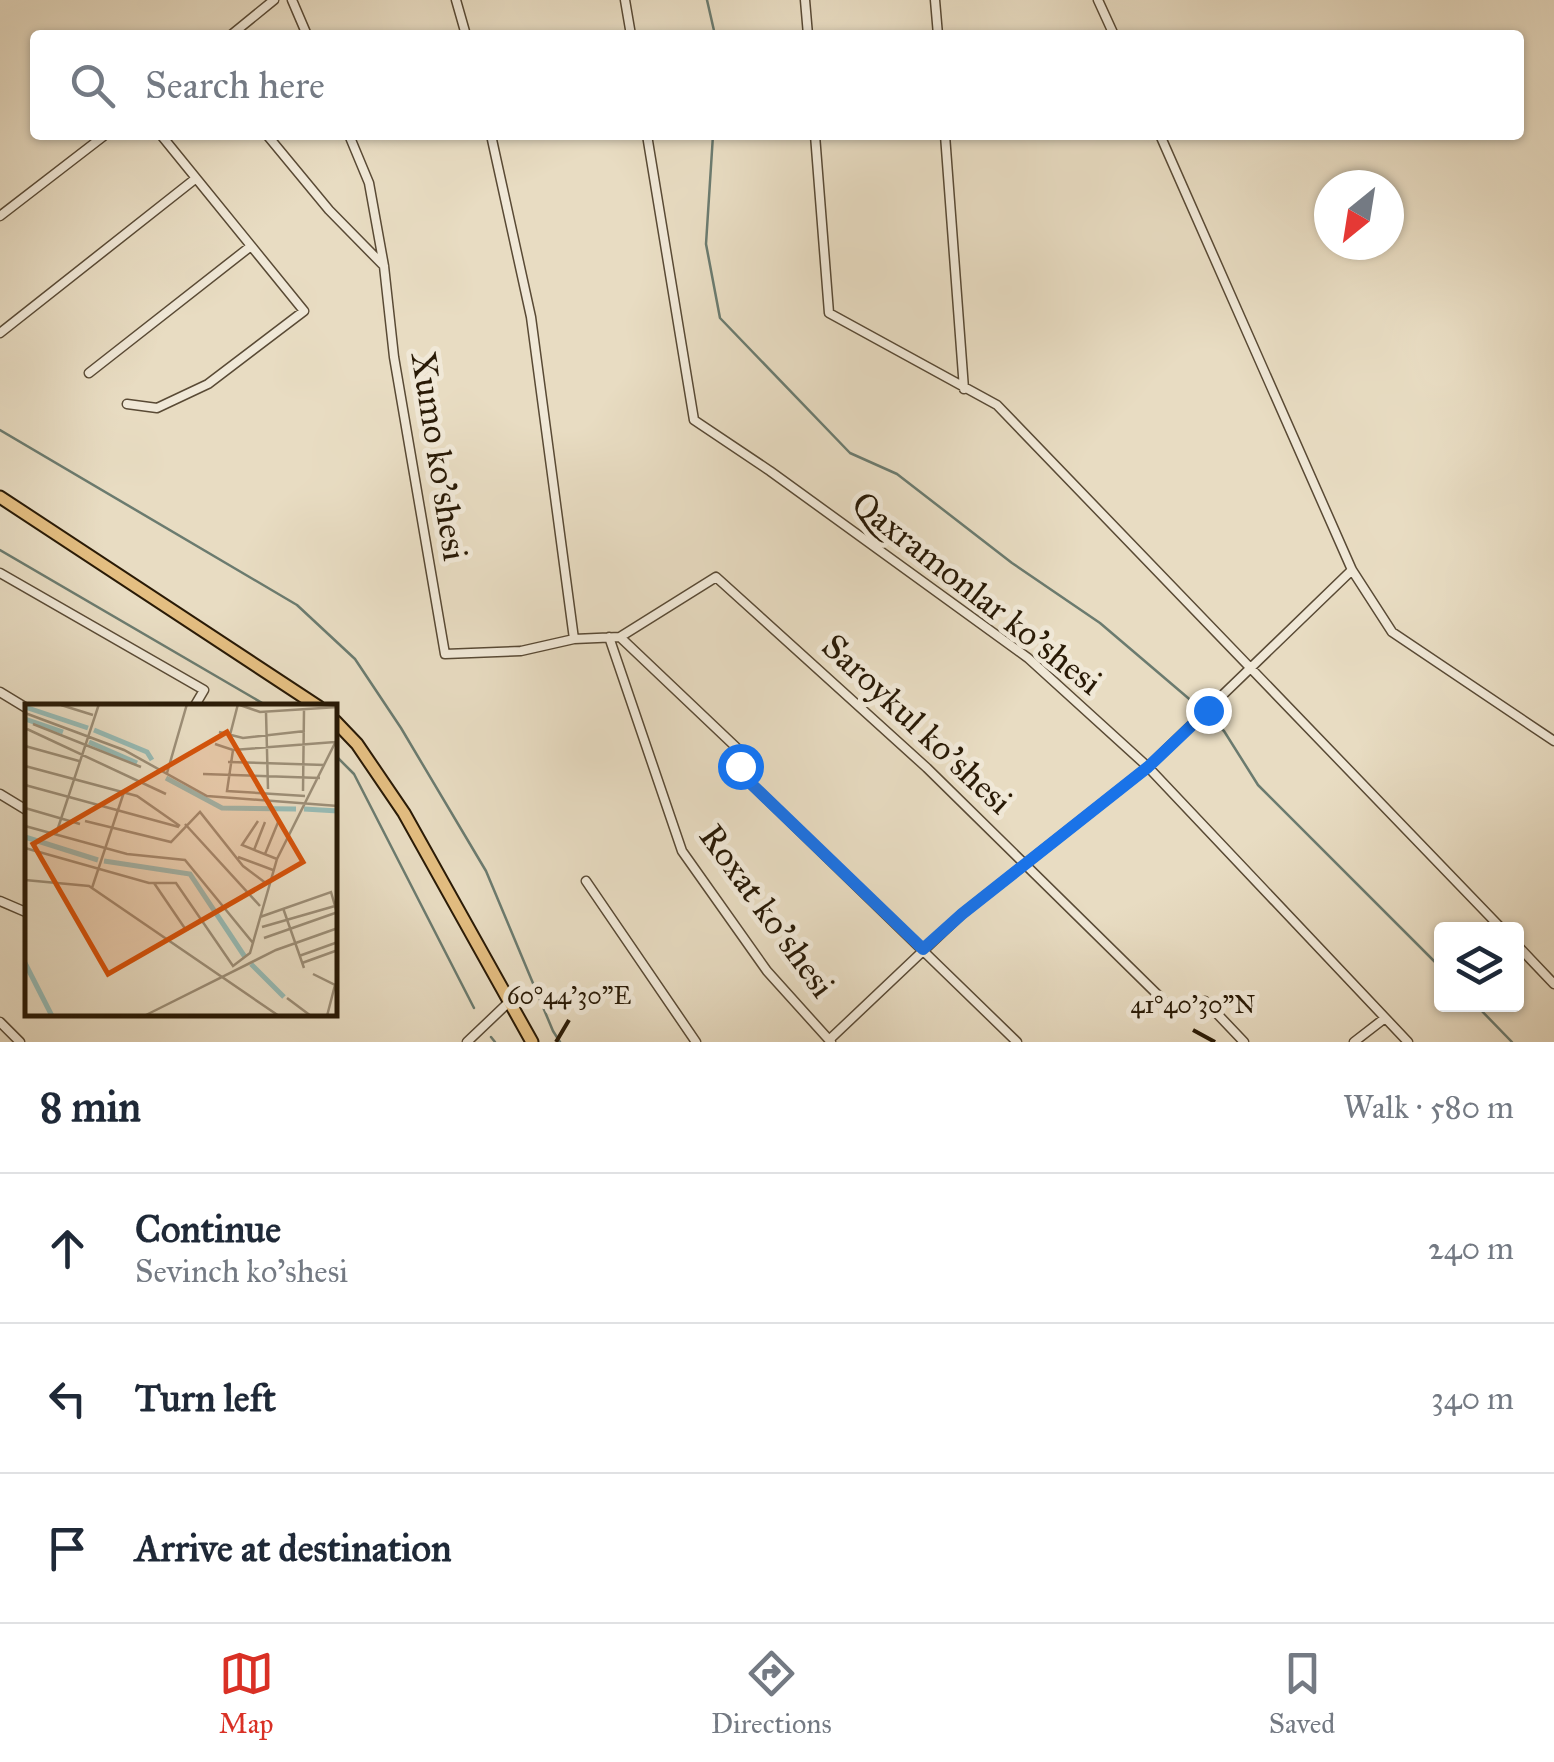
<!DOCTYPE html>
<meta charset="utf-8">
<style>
body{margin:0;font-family:"IM FELL Great Primer",serif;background:#f2f2f3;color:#1f2937}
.controls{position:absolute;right:30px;bottom:30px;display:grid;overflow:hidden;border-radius:10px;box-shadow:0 2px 8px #0004}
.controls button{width:90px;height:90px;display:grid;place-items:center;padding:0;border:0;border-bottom:2px solid #e0e1e3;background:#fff;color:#1f2937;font:50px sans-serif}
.compass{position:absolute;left:1314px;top:170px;width:90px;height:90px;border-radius:50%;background:#fff;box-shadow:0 2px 8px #0004;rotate:210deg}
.stop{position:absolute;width:30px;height:30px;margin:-22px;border:8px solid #1a73e8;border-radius:50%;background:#fff}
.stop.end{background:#1a73e8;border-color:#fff;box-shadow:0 2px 10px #0008}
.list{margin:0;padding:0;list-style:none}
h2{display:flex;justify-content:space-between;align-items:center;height:130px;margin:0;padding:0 40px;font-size:42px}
h2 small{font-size:32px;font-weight:400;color:#747a83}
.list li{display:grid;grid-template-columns:65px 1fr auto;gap:30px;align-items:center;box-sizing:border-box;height:150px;padding:0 40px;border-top:2px solid #e0e1e3}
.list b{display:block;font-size:38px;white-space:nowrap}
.list p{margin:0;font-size:32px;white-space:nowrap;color:#747a83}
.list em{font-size:32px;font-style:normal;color:#747a83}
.icon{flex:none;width:55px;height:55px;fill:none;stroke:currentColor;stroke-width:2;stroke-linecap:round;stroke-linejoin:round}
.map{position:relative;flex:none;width:1554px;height:1042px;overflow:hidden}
.search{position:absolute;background:#fff;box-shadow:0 2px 8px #0004;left:30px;right:30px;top:30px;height:110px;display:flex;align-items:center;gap:25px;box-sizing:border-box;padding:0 35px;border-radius:10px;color:#747a83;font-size:38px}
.sheet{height:580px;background:#fff}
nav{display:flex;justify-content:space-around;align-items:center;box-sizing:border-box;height:140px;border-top:2px solid #e0e1e3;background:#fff;font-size:28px;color:#747a83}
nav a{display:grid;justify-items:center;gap:5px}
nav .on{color:#d93025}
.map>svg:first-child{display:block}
</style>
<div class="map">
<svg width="1554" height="1042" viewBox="0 0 1554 1042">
<rect width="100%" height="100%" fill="#e8dcc2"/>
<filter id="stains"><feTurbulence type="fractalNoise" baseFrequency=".002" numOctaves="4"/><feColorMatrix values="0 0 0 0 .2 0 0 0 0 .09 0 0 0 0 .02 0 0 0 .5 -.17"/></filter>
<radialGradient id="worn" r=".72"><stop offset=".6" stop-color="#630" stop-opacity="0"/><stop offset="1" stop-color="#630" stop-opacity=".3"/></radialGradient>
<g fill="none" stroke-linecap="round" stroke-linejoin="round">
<path stroke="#6b7b6f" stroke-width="2.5" d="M707 0 715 35
M713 135 706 244 720 318 850 453 897 474 1012 563 1100 623 1201 709
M0 430 297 605 355 659 401 728 486 871 553 1031 560 1042
M0 550 269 707
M1208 716 1224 731 1258 785 1442 969
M335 755 354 774 474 1008
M1475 1004 1512 1042
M491 1037 495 1042"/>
<defs>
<path id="minor" d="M292 0 307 35
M456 0 466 35
M625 0 631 35
M805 0 808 35
M935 0 938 35
M1098 0 1114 35
M231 35 274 0
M267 135 329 210 384 266
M349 135 369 183 384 266 394 357 445 654 521 651 574 639 620 637 716 577 927 768 1162 999
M491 135 531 317 574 639
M647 135 694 420 770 471 1028 658 1148 767 1408 1042
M815 135 829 313 997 405 1502 929
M945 135 964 389
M1160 135 1352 570 1392 632 1554 741
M0 216 105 135
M0 333 195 179
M89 373 251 246
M127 404 157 408 208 384 304 311 161 135
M0 573 204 690 194 707
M609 637 682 851 767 971 831 1042
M620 637 739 750 741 774 1017 1042
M0 692 28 709
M0 794 28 811
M586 881 696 1042
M0 901 28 913
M1516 944 1554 984
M1205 1001 1244 1042
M0 1022 20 1042
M829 1040 962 914 1148 767 1352 570
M467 1042 509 1002
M1354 1042 1385 1018"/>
<path id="highway" d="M0 497 319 707
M335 721 357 744 404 813 532 1042"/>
</defs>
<use href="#minor" stroke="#594a35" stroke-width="11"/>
<use href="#highway" stroke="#291a06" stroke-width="15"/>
<use href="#minor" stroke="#f0e8d7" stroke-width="8"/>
<use href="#highway" stroke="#e4be81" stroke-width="11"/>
</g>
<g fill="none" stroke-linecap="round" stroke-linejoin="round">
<path stroke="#1a73e8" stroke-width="12" d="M740 766 741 774 923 949 962 914 1148 767 1208 710"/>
</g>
<path fill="none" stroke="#291a06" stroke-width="4" d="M1193 1030 1215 1042M556 1042 569 1020"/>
<g text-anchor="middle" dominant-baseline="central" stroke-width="10" stroke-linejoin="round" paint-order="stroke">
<g font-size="35" fill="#291a06" stroke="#f0e8d7">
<text transform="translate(439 456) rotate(81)">Xumo ko'shesi</text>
<text transform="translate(977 593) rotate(38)">Qaxramonlar ko'shesi</text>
<text transform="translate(917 724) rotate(43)">Saroykul ko'shesi</text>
<text transform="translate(767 911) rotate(54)">Roxat ko'shesi</text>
</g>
</g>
<g transform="translate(25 704)">
<rect width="312" height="312" fill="#e8dcc2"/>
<path fill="none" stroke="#97bbb5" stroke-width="5" d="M0 3 63 24M0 15 38 28M69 26 122 48 127 56M64 38 112 59M141 74 197 104 271 105M279 105 313 107M0 133 73 156M79 157 165 170 220 253M0 259 27 312M226 260 259 293"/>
<path fill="none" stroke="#9c8e77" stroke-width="2.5" d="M212 0 235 8 313 3M36 1 68 11M241 8 243 85M0 9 99 46 182 92 313 102M8 20 116 63M2 25 141 90M194 28 218 34 280 27M205 31 213 0M190 40 208 46 310 38M0 42 54 57M208 46 202 87 280 92M203 58 300 61M0 62 112 92 155 122M142 69 162 0M178 70 295 74M0 81 154 123M278 87 279 6M0 104 55 120M60 117 146 138 175 108 218 162 242 180M233 117 217 141 252 155M160 120 235 202M0 122 102 150 160 156 228 239M31 130 74 0M0 144 124 179H151L208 262 225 249 252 155 313 33M229 146 240 118M240 150 254 116M213 153 248 166M0 176 64 182 254 312M129 179 161 226M67 184 99 88M258 204 279 264M235 213 306 188 312 209M237 223 310 202M239 234 313 208M274 252 313 238M277 259 313 246M288 270 310 281 302 312M262 294 286 312M119 312 251 246 313 224"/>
<path fill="#d5530b" fill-opacity="0.15" stroke="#d5530b" stroke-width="5" d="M202 28 278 158 83 270 8 140Z"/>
<rect width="312" height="312" fill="none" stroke="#291a06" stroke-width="5"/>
</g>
<g font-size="25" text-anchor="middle" fill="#291a06" stroke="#f0e8d7" stroke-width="10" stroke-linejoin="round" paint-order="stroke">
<text x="569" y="1004">60°44'30"E</text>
<text x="1193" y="1013">41°40'30"N</text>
</g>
<rect width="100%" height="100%" filter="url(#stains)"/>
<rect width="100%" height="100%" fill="url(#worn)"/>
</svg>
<div class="controls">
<button><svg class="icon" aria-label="layers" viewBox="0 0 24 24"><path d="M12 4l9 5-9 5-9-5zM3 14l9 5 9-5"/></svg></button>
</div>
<svg class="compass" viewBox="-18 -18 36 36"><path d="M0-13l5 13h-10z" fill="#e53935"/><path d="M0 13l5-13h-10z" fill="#747a83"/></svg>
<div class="stop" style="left:740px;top:766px"></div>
<div class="stop end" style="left:1208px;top:710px"></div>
<div class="search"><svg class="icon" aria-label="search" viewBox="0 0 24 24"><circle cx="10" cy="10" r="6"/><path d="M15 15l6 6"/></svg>Search here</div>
</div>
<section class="sheet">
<h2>8 min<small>Walk · 580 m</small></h2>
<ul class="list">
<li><svg class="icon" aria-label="ahead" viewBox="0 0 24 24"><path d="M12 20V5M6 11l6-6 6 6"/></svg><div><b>Continue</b><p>Sevinch ko'shesi</p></div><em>240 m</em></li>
<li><svg class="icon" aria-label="left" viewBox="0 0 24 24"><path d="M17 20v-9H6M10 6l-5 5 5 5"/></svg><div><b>Turn left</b></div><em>340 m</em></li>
<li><svg class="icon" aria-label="arrive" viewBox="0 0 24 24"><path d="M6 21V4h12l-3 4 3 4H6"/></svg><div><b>Arrive at destination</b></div></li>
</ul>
</section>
<nav>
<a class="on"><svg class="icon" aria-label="map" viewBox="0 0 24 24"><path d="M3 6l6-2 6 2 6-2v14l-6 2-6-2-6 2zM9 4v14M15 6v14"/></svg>Map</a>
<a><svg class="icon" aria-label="directions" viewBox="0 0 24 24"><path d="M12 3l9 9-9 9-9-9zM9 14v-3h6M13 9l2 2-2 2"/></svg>Directions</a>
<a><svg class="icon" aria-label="saved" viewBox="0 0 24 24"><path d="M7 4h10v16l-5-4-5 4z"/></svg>Saved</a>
</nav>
